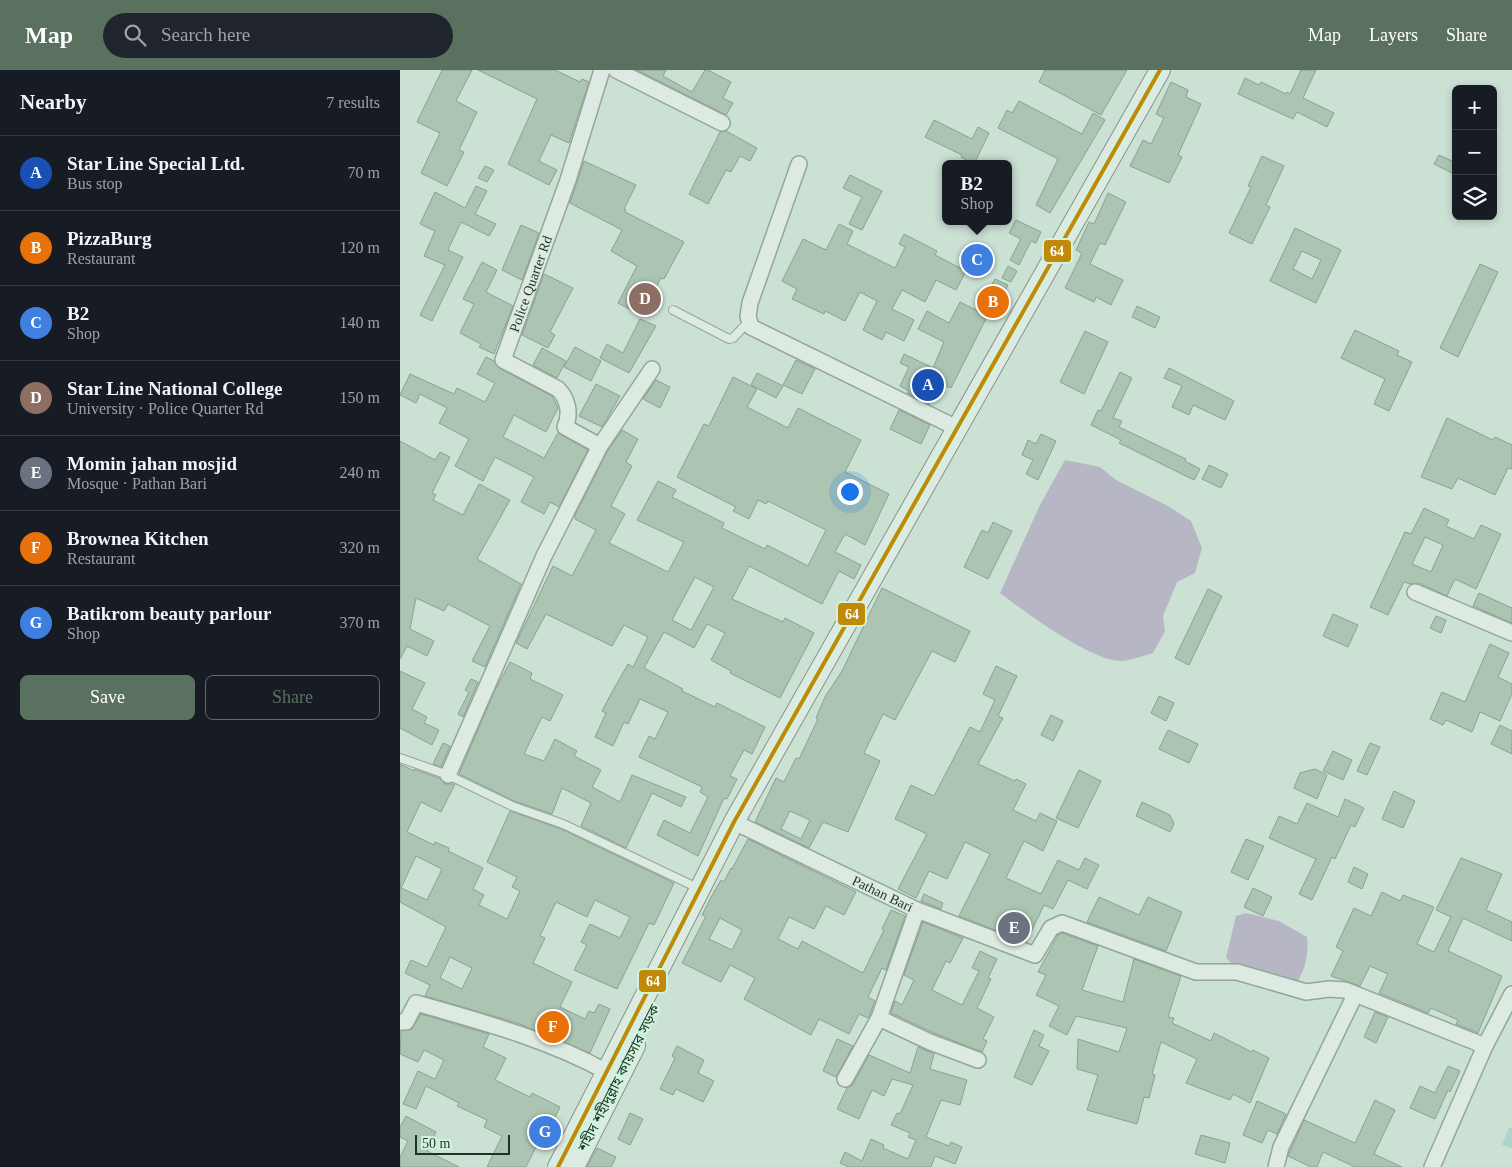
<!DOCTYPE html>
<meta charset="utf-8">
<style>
body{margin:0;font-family:"Times New Roman","Noto Sans Bengali",serif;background:#20242c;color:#f1f3f6}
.controls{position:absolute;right:15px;top:15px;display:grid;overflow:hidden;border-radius:8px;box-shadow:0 2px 8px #0003}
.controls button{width:45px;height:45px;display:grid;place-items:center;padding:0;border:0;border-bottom:1px solid #363941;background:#171b24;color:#f1f3f6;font:25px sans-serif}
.scale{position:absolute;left:15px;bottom:12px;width:95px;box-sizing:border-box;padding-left:5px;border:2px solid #1d3422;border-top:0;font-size:14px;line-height:18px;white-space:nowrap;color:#1d3422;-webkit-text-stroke:4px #d0f3df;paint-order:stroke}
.you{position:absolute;left:449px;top:421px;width:18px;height:18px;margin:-12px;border:4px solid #fff;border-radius:50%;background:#1a73e8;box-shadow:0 0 0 8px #1a73e833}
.badge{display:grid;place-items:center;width:32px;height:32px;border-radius:50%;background:#5a7160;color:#fff;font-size:16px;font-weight:700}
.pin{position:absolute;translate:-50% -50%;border:2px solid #fff;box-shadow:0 1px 5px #0006}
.popup{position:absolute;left:542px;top:90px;width:70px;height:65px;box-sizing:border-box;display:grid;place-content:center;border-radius:8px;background:#171b24;filter:drop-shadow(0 1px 4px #0005);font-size:16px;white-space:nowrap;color:#9ea1a6}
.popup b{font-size:19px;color:#f1f3f6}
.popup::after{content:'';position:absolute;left:50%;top:100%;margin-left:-10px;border:10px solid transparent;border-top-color:#171b24}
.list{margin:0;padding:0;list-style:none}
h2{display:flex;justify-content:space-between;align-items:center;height:65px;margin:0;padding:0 20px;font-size:21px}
h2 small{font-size:16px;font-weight:400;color:#9ea1a6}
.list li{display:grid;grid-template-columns:32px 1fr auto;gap:15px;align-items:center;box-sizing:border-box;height:75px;padding:0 20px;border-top:1px solid #363941}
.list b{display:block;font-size:19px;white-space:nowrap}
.list p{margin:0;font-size:16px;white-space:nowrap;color:#9ea1a6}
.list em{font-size:16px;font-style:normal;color:#9ea1a6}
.actions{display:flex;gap:10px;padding:15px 20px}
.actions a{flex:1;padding:11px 0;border:1px solid #5a7160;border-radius:8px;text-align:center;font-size:18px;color:#5a7160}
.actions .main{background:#5a7160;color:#fff}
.icon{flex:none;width:28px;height:28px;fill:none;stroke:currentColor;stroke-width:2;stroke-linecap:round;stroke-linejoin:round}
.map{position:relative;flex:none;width:1112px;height:1097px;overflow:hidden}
header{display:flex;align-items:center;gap:30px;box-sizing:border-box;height:70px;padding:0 25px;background:#5a7160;color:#fff}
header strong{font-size:24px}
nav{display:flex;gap:28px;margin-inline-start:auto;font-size:18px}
.search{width:350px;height:45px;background:#20242c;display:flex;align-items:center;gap:12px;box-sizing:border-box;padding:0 18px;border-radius:28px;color:#9ea1a6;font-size:19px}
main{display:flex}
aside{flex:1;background:#171b24}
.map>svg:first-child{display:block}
</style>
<header>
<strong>Map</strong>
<div class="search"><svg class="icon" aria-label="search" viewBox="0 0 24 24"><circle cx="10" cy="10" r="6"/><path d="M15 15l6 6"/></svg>Search here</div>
<nav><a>Map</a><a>Layers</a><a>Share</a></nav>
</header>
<main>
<aside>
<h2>Nearby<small>7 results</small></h2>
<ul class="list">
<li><span class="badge" style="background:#1a4fb4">A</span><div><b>Star Line Special Ltd.</b><p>Bus stop</p></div><em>70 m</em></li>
<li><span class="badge" style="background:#e8710a">B</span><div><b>PizzaBurg</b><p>Restaurant</p></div><em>120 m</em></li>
<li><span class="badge" style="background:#3f7fe0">C</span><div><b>B2</b><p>Shop</p></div><em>140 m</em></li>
<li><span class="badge" style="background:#8d6e63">D</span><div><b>Star Line National College</b><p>University · Police Quarter Rd</p></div><em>150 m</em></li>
<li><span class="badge" style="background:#6b7280">E</span><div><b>Momin jahan mosjid</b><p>Mosque · Pathan Bari</p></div><em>240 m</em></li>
<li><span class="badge" style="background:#e8710a">F</span><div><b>Brownea Kitchen</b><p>Restaurant</p></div><em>320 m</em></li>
<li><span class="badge" style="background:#3f7fe0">G</span><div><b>Batikrom beauty parlour</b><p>Shop</p></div><em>370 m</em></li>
</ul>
<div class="actions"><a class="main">Save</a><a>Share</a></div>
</aside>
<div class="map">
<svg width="1112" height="1097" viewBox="0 0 1112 1097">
<rect width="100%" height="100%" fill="#cbe1d4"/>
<path fill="#aed3c9" d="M1109 1058H1112V1078L1102 1075Z"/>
<path fill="#b7b6c5" d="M665 390 700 397 716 410 768 436 791 451 802 478 795 503 777 512 763 546 765 561 753 583C744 585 733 590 723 591 695 594 623 541 600 523L640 435Z
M846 843 879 851 907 867C909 886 905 900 895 916L838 900 826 888 836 846Z"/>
<path fill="#acc5b2" stroke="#8ba190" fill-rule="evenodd" d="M42 0H72L56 31 77 42 59 80 64 82 47 116 21 103 40 63 17 52Z
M78 0H155L180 12 182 9 189 12 169 73 151 65 139 91 157 100 149 115 108 94 137 29Z
M237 0H266L263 6 292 22 305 0H308L331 12 323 28 333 33 326 45Z
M645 0H727L701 45 639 12Z
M901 0H916L903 28 934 43 927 57 897 42 893 49 838 24 845 8 859 15 861 12 886 24 887 22 890 24Z
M771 12 788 20 786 27 801 34 778 85 782 87 769 113 730 96 743 70 751 74 764 48 756 44Z
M619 31 682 64 693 43 705 50 650 143 636 135 658 89 598 58 607 40 612 43Z
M534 50 572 69 578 57 589 63 574 94 561 87 562 85 525 67Z
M326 61 357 78 350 91 340 86 331 102 326 100 308 134 289 124 320 62Z
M1039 85 1056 93V105L1034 94Z
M862 86 884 96 866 135 870 137 852 174 829 163 851 117 848 116Z
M184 91 236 115 224 139 226 140 225 142 284 172 264 209 261 208 241 245 218 233 237 196 211 181 222 160 170 133Z
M85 96 94 100 87 112 78 108Z
M450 105 482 121 462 160 449 154 462 127 443 118Z
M76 116 87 121 75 144 96 154 89 166 61 152 48 180 63 187 32 251 20 245 45 195 24 186 35 161 20 154 35 122 65 138Z
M708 123 726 132 705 175 700 173 690 194 723 210 711 235 696 227 694 232 665 218 682 183 676 180 689 152 694 154Z
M616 150 641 162 636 173 631 171 619 195 610 190 621 169 609 163Z
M439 154 453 161 447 174 495 198 505 177 499 174 504 164 537 181 535 185 566 201 556 220 536 210 525 232 502 220 492 239 514 250 504 271 486 262 482 270 463 260 477 231 460 222 445 251 425 241 424 244 392 229 397 219 382 211 403 169 426 180Z
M121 155 139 163 122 210 102 200Z
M895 158 941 180 916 233 870 211ZM902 181 921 190 912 209 893 199Z
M82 192 97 200 86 222 113 236 94 284 79 277 81 274 60 263 74 234 63 229Z
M1080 194 1098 202 1058 287 1040 278Z
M608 196 617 201 611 212 602 208Z
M144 204 173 218 150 262 155 265 148 278 122 265Z
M595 209 608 215 597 237 593 235 551 318 540 313 529 334 507 323 509 321 500 316 509 297 500 293 504 284 533 298 544 272 518 259 527 241 549 253 560 232 578 241Z
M737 236 760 247 755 258 732 247Z
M240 249 256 256 229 303 200 288 207 274 223 283Z
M955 260 999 281 997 285 1012 292 989 341 974 334 985 309 941 288Z
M685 261 708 272 684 324 660 312Z
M175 277 201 291 191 311 164 297Z
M142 278 166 291 157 308 133 295Z
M86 287 94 291 99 298 152 326 158 338 146 362 114 345 103 367 144 388 158 363 188 380 159 437 150 432 144 444 121 432 134 407 95 387 83 411 55 396 69 369 39 353 47 338 20 324 16 333 0 325 10 304 54 324 57 318 85 332 95 313 77 304Z
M396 290 415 299 402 324 383 315Z
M769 298 834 331 825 350 793 335 789 345 772 337 782 316 764 308Z
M720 302 732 308 713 348 722 351 719 357 786 389 785 391 800 399 794 410 719 373 721 370 691 355 698 340 701 341Z
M357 303 383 316 376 328 351 315Z
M333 307 357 319 347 337 388 358 398 338 461 370 445 402 489 424 465 475 445 464 435 482 461 495 454 509 439 501 422 534 349 496 332 529 383 552 385 548 414 563 380 628 330 603 331 601 311 590 325 563 307 554 294 578 264 562 244 598 283 619 282 621 315 637 317 633 365 657 352 684 344 680 330 706 337 709 327 729 324 728 298 786 257 765 264 750 290 763 308 727 300 722 302 717 239 687 249 666 255 669 268 642 240 629 228 654 224 652 213 676 195 667 206 643 202 641 212 622 228 594 233 597 248 567 224 555 212 576 146 544 127 579 116 573 153 496 172 506 196 460 175 449V445L207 382 222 360 238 369 226 392 232 396 211 436 225 444 209 473 268 502 284 472 237 450 258 411 276 420 272 427 324 453 322 458 365 479 367 475 408 496 426 460 368 431 366 434 358 430 349 449 333 441 336 437 277 407 304 354 309 356ZM295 507 314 517 291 560 272 550Z
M256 310 270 317 260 338 243 329Z
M196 314 220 326 202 357 179 346Z
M499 340 530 355 521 374 490 359Z
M1047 348 1093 370 1095 367 1112 375V399L1108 398 1095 425 1058 408 1052 419 1021 407Z
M641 364 656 371 638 410 626 404 633 390 622 385 628 370 636 374Z
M0 371 35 390 40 382 50 387 32 423 36 425 33 430 63 445 79 414 110 430 77 489 121 514 85 597 72 591 90 556 48 534 44 541 16 528 10 559 34 571 27 586 7 576 0 589Z
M809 395 828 404 821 418 802 409Z
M1024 438 1049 450 1046 456 1074 469 1081 455 1101 464 1076 519 1055 509 1047 526 1019 513 1010 514 1004 512 988 545 970 537 1005 462 1011 464ZM1025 467 1043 475 1031 502 1012 494Z
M593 452 612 461 588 509 564 497 582 460 588 463Z
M482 518 570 561 555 592 532 581 495 650 483 644 464 683 480 691 448 762 423 752 409 778 355 752 376 708 384 712 396 688 399 689 418 649 416 648 425 627 442 601ZM390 741 410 750 401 769 381 759Z
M808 519 822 526 789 595 775 588Z
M1079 523 1112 538V553L1073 536Z
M933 544 958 555 948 577 923 566Z
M1036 546 1046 550 1041 563 1030 558Z
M1090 574 1109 583 1098 607 1112 614V624L1100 651 1080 642 1072 662 1046 650 1043 655 1030 649 1042 622 1065 632Z
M110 592 132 603 130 609 163 625 150 651 142 647 124 684 144 691 155 669 177 681 174 686 201 700 192 717 220 732 232 705 286 727 281 737 252 723 226 778 181 756 191 733 162 718 152 744 114 731 59 704 95 620Z
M596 596 617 606 598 646 603 648 578 694 615 711 616 709 626 714 613 740 636 751 640 743 657 751 643 781 624 771 606 808 641 824 658 790 679 800 685 788 699 795 687 819 668 810 653 839 644 835 626 872 559 846 590 784 565 772 547 809 529 801 516 828 498 819 527 764 495 749 511 715 534 726 570 657 580 662 595 630 583 624Z
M0 601 25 613 12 639 27 647 24 653 39 660 32 675 0 658Z
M71 609 78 612 63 647 58 644 69 622 65 620Z
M759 626 774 633 766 651 751 643Z
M651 645 663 651 653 671 641 665Z
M1100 655 1112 661V684L1091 674Z
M768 660 798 674 789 693 759 679Z
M43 673 50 676 41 697 33 694Z
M970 673 980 677 967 705 957 701Z
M933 681 952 690 943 710 923 701Z
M0 694 14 701V699L39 708 45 714H55L41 742 21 732 7 762 34 775 35 772 49 778 48 781 83 798 73 819 84 825 79 835 107 849 120 821 112 817 117 807 87 792 110 741 161 759 274 813 254 855 249 853 217 919 174 900 187 875 181 872 190 854 220 868 230 847 195 830 187 847 156 832 140 866 145 868 133 893 172 912 160 937 185 949 189 941 194 943 199 934 210 939 190 983 117 953 25 926 30 915 5 903 11 890 27 897 46 857 0 832ZM16 786 42 799 27 830 1 818ZM50 887 72 898 62 919 40 908Z
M915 699 927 705 917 729 894 718 900 703Z
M679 700 701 711 678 758 656 748Z
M994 721 1015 731 1003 758 982 749Z
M945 729 964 738 955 757 951 755 935 789 932 787 912 830 899 824 916 789 869 768 879 746 897 754 907 733 938 747Z
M742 732 770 745 774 754 770 762 736 746Z
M348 769 456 822 444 845 426 836 414 859 389 847 378 869 398 879 402 871 463 903 484 860 482 859 491 840 505 846 486 900 482 898 468 927 475 931 470 944 468 948 459 944 449 964 419 949 411 965 344 929 355 908 330 895 321 912 282 893 306 846 302 845 310 829 321 810 324 812 331 798 332 799ZM320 848 342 860 332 880 309 869Z
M846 769 864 776 848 810 831 802Z
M1061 788 1102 804 1086 840 1112 852V871L1063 848 1048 881 1102 906 1078 963 1056 954 1058 950 1031 938 1028 943 979 923 988 904 970 896 960 916 931 906 943 881 936 877 954 838 971 846 982 822 1000 831 1003 825 1034 837 1017 874 1034 882 1051 847 1036 840Z
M954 797 968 804 962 819 948 812Z
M853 818 872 827 863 846 844 837Z
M524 824 543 833 541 839 521 831Z
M699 827 739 845 748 827 782 842 766 881 687 852Z
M523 852 563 868 550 893 546 891 532 920 562 935 579 901 572 898 580 881 597 889 588 908 591 909 577 938 594 947 583 969 587 971 582 982 534 963 491 943 495 931 502 935 514 910 504 905Z
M662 863 698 876 682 920 723 932 734 889 781 906 768 947 774 948 772 953 811 971 814 963 852 982 853 980 869 988 850 1033 833 1024 830 1030 786 1013 797 989 761 972 752 1004 755 1005 749 1028 744 1027 737 1054 687 1040 698 1005 677 999 678 969 719 982 727 958 676 946 667 965 649 956 659 936 636 925 646 905 638 902 658 865Z
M975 942 988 947 976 973 964 967Z
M21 944 89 964 83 977 106 988 95 1010 130 1027 132 1023 160 1037 140 1079 136 1077 126 1097H87L102 1066 84 1057 87 1050 57 1036 59 1033 26 1016 16 1039 3 1034 18 1001 35 1009 44 990 24 980 18 992 0 984 1 961 12 959Z
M634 960 644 965 639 976 649 981 632 1015 614 1007Z
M437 969 453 976 436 1007 423 1001Z
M277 976 304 990 298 1003 314 1011 303 1032 276 1019 273 1025 260 1019 275 988 272 986Z
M518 977 534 984 530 999 567 1010 560 1035 541 1030 526 1067 549 1076 551 1072 562 1077 555 1094 535 1086 531 1097H448L440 1093 445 1082 462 1091 471 1069 484 1075 483 1078 508 1089 516 1070 508 1067 510 1063 491 1055 497 1043 500 1044 513 1015 492 1009 484 1026 472 1020 459 1049 437 1039 447 1018 453 1014 469 985 510 1003Z
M1048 996 1060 1001 1050 1022 1048 1020 1035 1049 1010 1038 1020 1016 1035 1023Z
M975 1030 995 1040 974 1084 1002 1097H955L923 1082 917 1097H911L888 1086 904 1050 955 1073Z
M857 1031 886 1044 877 1064 868 1060 862 1073 843 1065Z
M230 1043 243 1049 230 1075 218 1069Z
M6 1046 36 1062 27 1081 59 1097H0V1087L8 1071 0 1067V1057Z
M801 1065 830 1073 825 1093 795 1084Z
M197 1078 216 1087 211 1097H187Z"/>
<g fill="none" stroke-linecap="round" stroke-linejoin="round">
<defs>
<path id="service" d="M273 240 329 269 333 268 349 251
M0 688 48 705 112 736 163 754 300 819"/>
<g id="minor">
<path d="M216 0 322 53"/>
<path d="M399 94 350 233 348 246 351 257 557 358"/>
<path id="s1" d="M200 376 165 357C171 344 168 329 158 319L103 290 168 110 202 0"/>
<path d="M1015 522 1112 563"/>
<path d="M48 705 144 486 200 376 252 299"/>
<path id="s2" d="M334 752 517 840 635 885 651 858 662 853 796 902H837L906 922 929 919 945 920 1085 976"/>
<path d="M479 948 530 972 578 990"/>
<path d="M0 952H6L16 933C82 952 147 969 207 1002"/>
<path d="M445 1009 479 948 517 840"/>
<path d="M876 1097 881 1077 955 925"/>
<path d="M1032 1097 1085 976 1112 924"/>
</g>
<path id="secondary" d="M158 1097 334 752 760 0
M174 1097 235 976"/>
</defs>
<use href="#service" stroke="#94a69a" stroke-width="10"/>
<use href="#minor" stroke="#94a69a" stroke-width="18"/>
<use href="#secondary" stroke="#84968a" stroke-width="22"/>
<use href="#service" stroke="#dceae2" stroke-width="8"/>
<use href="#minor" stroke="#dceae2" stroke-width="15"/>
<use href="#secondary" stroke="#dceae2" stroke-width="20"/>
<defs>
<path id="bus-1" d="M158 1097 334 752 760 0"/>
</defs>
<use href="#bus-1" stroke="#d0f3df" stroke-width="8"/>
<use href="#bus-1" stroke="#c08a08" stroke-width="4"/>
</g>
<g text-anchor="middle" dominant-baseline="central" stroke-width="4.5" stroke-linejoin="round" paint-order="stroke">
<g font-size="14" fill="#1d3422" stroke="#d0f3df">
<text stroke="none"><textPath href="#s1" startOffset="224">Police Quarter Rd</textPath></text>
<text stroke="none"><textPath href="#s2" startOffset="165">Pathan Bari</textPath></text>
<text transform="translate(219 1008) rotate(-63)">শহীদ শহীদুল্লাহ কায়সার সড়ক</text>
</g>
</g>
<g stroke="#d0f3df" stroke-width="2">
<rect x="643" y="169" width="29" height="24" rx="5" fill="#c08a08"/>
<rect x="437" y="532" width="29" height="24" rx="5" fill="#c08a08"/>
<rect x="238" y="899" width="29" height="24" rx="5" fill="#c08a08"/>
</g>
<g font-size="14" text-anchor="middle" font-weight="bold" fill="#fff">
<text x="657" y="186">64</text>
<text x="452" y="549">64</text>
<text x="253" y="916">64</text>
</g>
</svg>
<div class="controls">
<button>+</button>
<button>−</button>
<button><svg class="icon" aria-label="layers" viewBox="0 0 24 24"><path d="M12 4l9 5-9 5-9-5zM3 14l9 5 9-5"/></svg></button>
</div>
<div class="scale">50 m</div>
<div class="you"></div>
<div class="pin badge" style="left:528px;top:315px;background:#1a4fb4">A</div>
<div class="pin badge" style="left:593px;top:232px;background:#e8710a">B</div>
<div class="pin badge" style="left:577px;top:190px;background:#3f7fe0">C</div>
<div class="popup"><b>B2</b>Shop</div>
<div class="pin badge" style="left:245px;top:229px;background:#8d6e63">D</div>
<div class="pin badge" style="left:614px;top:858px;background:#6b7280">E</div>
<div class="pin badge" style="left:153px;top:957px;background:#e8710a">F</div>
<div class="pin badge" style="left:145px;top:1062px;background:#3f7fe0">G</div>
</div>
</main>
